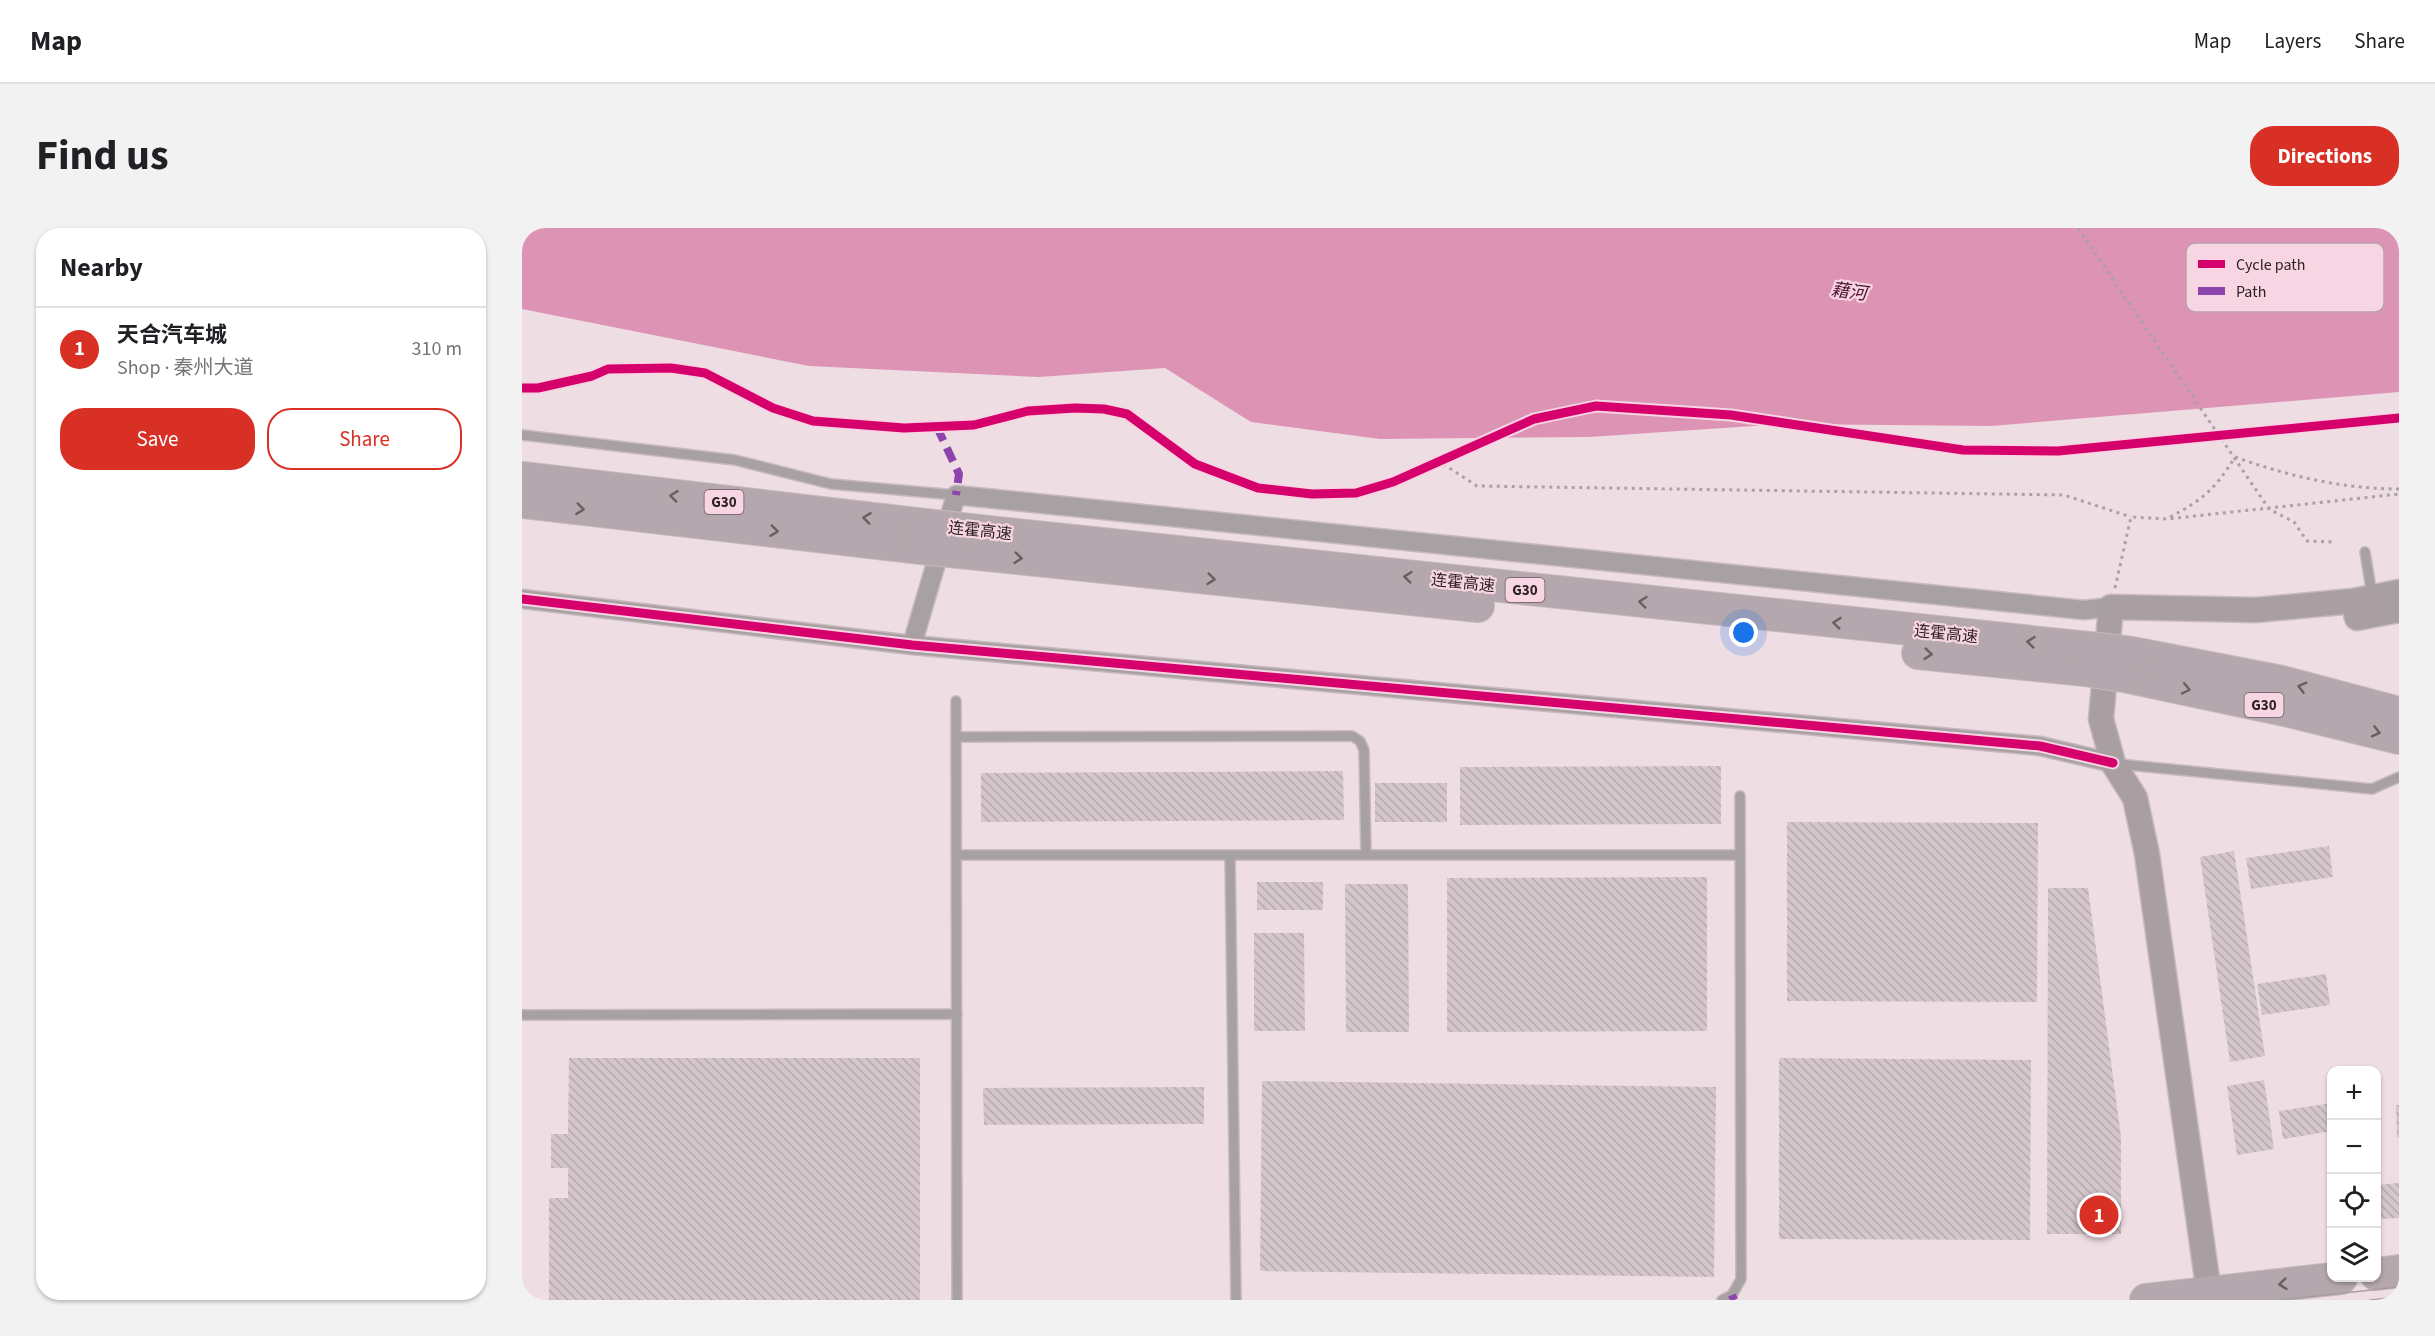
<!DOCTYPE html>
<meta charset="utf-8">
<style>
body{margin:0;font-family:"Source Sans 3","Noto Sans SC",sans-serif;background:#f2f2f2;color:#202124}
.controls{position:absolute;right:18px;bottom:18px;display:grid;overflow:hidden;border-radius:12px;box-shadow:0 2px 4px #0004}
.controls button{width:54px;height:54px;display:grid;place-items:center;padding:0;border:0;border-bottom:2px solid #e0e0e0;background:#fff;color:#202124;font:30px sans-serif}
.you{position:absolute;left:1222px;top:405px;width:21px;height:21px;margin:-15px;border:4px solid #fff;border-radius:50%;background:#1a73e8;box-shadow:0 0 0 9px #1a73e833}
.badge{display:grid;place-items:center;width:39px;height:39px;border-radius:50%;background:#d93025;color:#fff;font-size:20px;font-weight:700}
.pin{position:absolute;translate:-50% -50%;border:3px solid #fff;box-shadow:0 2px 6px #0006}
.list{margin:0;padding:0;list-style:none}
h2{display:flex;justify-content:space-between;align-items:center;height:78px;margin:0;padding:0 24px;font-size:26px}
h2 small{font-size:20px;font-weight:400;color:#757577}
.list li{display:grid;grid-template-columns:39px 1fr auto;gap:18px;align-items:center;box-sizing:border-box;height:84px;padding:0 24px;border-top:2px solid #e0e0e0}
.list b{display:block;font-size:22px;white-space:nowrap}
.list p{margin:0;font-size:20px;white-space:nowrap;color:#757577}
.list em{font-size:20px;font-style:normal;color:#757577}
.actions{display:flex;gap:12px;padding:18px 24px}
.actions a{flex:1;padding:14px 0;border:2px solid #d93025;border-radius:24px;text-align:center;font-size:21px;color:#d93025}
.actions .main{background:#d93025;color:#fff}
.icon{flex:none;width:33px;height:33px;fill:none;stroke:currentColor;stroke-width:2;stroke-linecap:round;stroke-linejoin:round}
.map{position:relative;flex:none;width:1877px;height:1072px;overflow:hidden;border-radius:24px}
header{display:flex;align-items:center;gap:36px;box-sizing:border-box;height:84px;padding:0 30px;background:#fff;border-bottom:2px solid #e0e0e0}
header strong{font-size:28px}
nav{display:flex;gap:33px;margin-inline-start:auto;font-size:21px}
.intro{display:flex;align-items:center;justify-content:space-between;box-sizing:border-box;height:144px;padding:0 36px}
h1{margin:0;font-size:42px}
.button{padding:15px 27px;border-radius:24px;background:#d93025;color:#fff;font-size:21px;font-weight:700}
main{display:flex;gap:36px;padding:0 36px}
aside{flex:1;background:#fff;border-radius:24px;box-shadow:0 2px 4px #0004}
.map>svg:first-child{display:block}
</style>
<header>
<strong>Map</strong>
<nav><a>Map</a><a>Layers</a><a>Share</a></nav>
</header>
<div class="intro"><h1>Find us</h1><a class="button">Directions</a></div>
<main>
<aside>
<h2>Nearby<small></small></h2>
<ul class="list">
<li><span class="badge">1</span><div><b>天合汽车城</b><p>Shop · 秦州大道</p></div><em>310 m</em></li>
</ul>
<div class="actions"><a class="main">Save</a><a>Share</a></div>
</aside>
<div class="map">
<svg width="1877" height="1072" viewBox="0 0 1877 1072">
<defs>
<pattern id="building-back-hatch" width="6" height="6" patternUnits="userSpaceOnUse" patternTransform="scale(1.5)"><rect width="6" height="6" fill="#d4c6cb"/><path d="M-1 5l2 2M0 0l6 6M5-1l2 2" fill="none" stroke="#b6aaae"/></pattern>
</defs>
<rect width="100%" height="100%" fill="#efdde4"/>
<path fill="#dd94b4" d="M0 0H1877V164L1469 198 1262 196 1067 209 858 211 729 194 643 140 517 149 287 138 0 81Z"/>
<path fill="url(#building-back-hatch)" d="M1199 538V596L938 597V539Z
M821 543 822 592 459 594V545Z
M853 555H925V594H853Z
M1265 594 1516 595 1515 774 1265 773Z
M1807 618 1811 649 1729 661 1724 630Z
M1712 623 1743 828 1708 834 1678 629Z
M1185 649V803L925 804V650Z
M735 654H801V682H735Z
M823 656H886L887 804H824Z
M1526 660H1566L1599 909V1006H1525Z
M732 705H782L783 803H732Z
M1804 746 1808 777 1740 787 1735 756Z
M47 830H398V1072H27V970H46V940H29V906H46Z
M1257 830 1509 832 1508 1012 1257 1011Z
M1742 852 1752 921 1715 927 1705 858Z
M740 853 1194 859 1192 1049 738 1043Z
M682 859V896L462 897 461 860Z
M1810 875V903L1761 911 1757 883Z
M1874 877H1877V909H1875Z
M1877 955V990L1854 991V957Z"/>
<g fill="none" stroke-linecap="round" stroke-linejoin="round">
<defs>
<path id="lane" d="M0 207 213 232 309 256 434 267
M1843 324 1850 367
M434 473 435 1072
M434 509 830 508 838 513 842 522 844 627
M1596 536 1850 561 1877 549
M434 627H1218
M708 627 714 1072
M0 787 435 786
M1200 1072 1210 1067 1219 1051 1218 568"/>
<path id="street" d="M0 371 390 417 1518 518 1591 535
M390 417 434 267 1562 382 1589 379"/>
<path id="secondary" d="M1831 373 1835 390 1877 382
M1688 1072 1625 626 1613 570 1591 535 1579 491 1589 379 1734 382 1831 373 1877 364"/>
<path id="highway" d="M0 250 403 297
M0 274 399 320
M439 301 1567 420
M437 324 956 378
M1396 425 1563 442
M1610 425 1760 454 1877 485
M1607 449 1763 482 1877 510
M1854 1046 1877 1043
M1624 1072 1819 1050"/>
</defs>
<use href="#lane" stroke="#c7b9bf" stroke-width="12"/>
<use href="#street" stroke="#c7b9bf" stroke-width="21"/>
<use href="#secondary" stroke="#c7b9bf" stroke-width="27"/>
<use href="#highway" stroke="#c7b9bf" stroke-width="34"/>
<path stroke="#aaa1a5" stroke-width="3" stroke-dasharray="3 4.5" stroke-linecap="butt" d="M1556 0 1747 281 1772 294 1785 313 1812 314
M915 232 955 258 1542 267 1609 289
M1648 289C1681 272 1693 261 1713 229 1766 248 1821 261 1877 261
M1593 360 1609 289 1645 291 1877 266"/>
<use href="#lane" stroke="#a8a1a3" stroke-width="9"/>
<use href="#street" stroke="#a8a1a3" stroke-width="18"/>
<use href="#secondary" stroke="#a99fa3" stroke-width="24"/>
<use href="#highway" stroke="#b4a7ad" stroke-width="32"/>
<path stroke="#a89ea2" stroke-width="1.5" d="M1756 1072 1877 1059
M1848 1072 1877 1069"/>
<defs>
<path id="highway-bridge" d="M403 297 439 301
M399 320 437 324
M1567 420 1610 425
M1563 442 1607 449"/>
</defs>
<use href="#highway-bridge" stroke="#c7b9bf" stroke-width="34" stroke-linecap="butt"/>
<use href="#highway-bridge" stroke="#b4a7ad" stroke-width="32"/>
<path stroke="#8e44ad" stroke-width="8" stroke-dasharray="15 8" stroke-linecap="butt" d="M415 199 437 246 434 267
M1210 1067 1212 1072"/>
<defs>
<path id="cycleway" d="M0 160H16L70 148 86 141 149 140 183 145 251 180 291 193 382 200 452 197 506 183 553 180 582 181 605 186 673 236 736 260 790 266 834 265 871 254 1012 191 1074 178 1209 187 1441 222 1536 223 1877 190
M0 371 390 417 1518 518 1591 535"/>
</defs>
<use href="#cycleway" stroke="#f7d5e2" stroke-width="13"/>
<use href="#cycleway" stroke="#d6006c" stroke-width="9"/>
</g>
<defs><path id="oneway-chevron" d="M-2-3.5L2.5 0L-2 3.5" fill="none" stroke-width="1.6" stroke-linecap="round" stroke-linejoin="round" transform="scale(1.5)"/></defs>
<g stroke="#6a5e63">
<use href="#oneway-chevron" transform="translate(152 268) rotate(-173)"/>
<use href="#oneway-chevron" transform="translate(58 281) rotate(7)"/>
<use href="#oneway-chevron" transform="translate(345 290) rotate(-173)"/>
<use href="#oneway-chevron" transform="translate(252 303) rotate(7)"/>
<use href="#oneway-chevron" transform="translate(496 330) rotate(6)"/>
<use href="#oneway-chevron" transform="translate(886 349) rotate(-174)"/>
<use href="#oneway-chevron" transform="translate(689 351) rotate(6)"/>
<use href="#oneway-chevron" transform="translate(1121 374) rotate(-174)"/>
<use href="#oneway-chevron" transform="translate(1315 395) rotate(-174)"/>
<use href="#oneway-chevron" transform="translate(1509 414) rotate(-174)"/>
<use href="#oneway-chevron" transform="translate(1406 426) rotate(6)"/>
<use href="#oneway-chevron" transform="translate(1780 459) rotate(-165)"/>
<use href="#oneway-chevron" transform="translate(1664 461) rotate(12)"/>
<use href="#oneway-chevron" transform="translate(1854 504) rotate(14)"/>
<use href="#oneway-chevron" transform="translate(1761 1056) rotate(174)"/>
</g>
<g text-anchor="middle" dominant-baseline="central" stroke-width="4.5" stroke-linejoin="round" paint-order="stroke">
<g fill="#f7d5e2" stroke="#6a585f" stroke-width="1.5">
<rect x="182.5" y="262" width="39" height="24" rx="4.5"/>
<rect x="983.5" y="350" width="39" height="24" rx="4.5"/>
<rect x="1722.5" y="465" width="39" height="24" rx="4.5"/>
</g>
<g font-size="15" font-weight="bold" fill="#2e2227">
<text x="202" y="274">G30</text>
<text x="1003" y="362">G30</text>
<text x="1742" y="477">G30</text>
</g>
<g font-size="16" fill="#2e2227" stroke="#f7d5e2">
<text transform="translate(458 303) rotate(6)">连霍高速</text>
<text transform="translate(941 355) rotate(6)">连霍高速</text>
<text transform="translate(1424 406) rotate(6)">连霍高速</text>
</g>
<g font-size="18" font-style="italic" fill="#4d1130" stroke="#f7d5e2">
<text transform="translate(1327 64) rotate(7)">藉河</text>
</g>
</g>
<rect x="1664" y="15" width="198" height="69" rx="9" fill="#f7d5e2" stroke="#bb9faa" stroke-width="1.5"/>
<rect x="1676" y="32" width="27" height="8" fill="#d6006c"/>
<rect x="1676" y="59" width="27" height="8" fill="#8e44ad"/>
<g font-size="16" fill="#2e2227">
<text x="1714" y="42">Cycle path</text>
<text x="1714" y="69">Path</text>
</g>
</svg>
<div class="controls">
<button>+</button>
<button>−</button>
<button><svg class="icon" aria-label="locate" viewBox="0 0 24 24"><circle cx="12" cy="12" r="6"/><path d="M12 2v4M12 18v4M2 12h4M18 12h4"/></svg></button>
<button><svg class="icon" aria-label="layers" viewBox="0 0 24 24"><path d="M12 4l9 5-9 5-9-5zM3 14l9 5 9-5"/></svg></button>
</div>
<div class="you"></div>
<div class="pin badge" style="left:1577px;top:987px">1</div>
</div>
</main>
